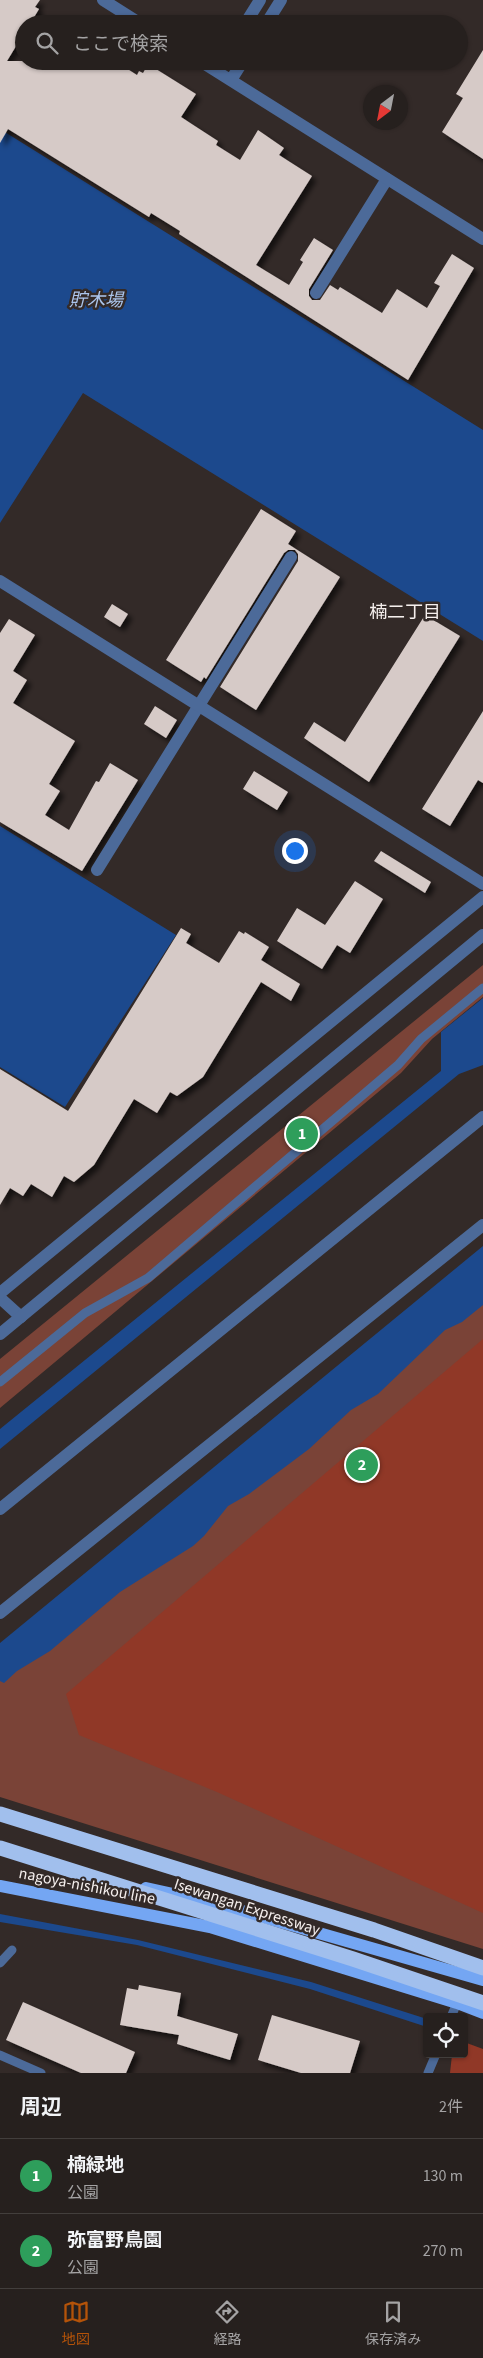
<!DOCTYPE html>
<html lang="ja">
<meta charset="utf-8">
<style>
body{margin:0;font-family:"Source Sans 3","Noto Sans JP",sans-serif;background:#2e2827;color:#f1f3f6}
.controls{position:absolute;right:15px;bottom:15px;display:grid;overflow:hidden;border-radius:5px;box-shadow:0 1px 4px #0004}
.controls button{width:45px;height:45px;display:grid;place-items:center;padding:0;border:0;border-bottom:1px solid #423e3c;background:#26201e;color:#f1f3f6;font:25px sans-serif}
.compass{position:absolute;left:363px;top:85px;width:45px;height:45px;border-radius:50%;background:#26201e;box-shadow:0 1px 4px #0004;rotate:212deg}
.you{position:absolute;left:294px;top:850px;width:18px;height:18px;margin:-12px;border:4px solid #fff;border-radius:50%;background:#1a73e8;box-shadow:0 0 0 8px #1a73e833}
.badge{display:grid;place-items:center;width:32px;height:32px;border-radius:50%;background:#b45309;color:#fff;font-size:16px;font-weight:700}
.pin{position:absolute;translate:-50% -50%;border:2px solid #fff;box-shadow:0 1px 5px #0006}
.list{margin:0;padding:0;list-style:none}
h2{display:flex;justify-content:space-between;align-items:center;height:65px;margin:0;padding:0 20px;font-size:21px}
h2 small{font-size:16px;font-weight:400;color:#a4a3a4}
.list li{display:grid;grid-template-columns:32px 1fr auto;gap:15px;align-items:center;box-sizing:border-box;height:75px;padding:0 20px;border-top:1px solid #423e3c}
.list b{display:block;font-size:19px;white-space:nowrap}
.list p{margin:0;font-size:16px;white-space:nowrap;color:#a4a3a4}
.list em{font-size:16px;font-style:normal;color:#a4a3a4}
.icon{flex:none;width:28px;height:28px;fill:none;stroke:currentColor;stroke-width:2;stroke-linecap:round;stroke-linejoin:round}
.map{position:relative;flex:none;width:483px;height:2073px;overflow:hidden}
.search{position:absolute;background:#26201e;box-shadow:0 1px 4px #0004;left:15px;right:15px;top:15px;height:55px;display:flex;align-items:center;gap:12px;box-sizing:border-box;padding:0 18px;border-radius:28px;color:#a4a3a4;font-size:19px}
.sheet{height:215px;background:#26201e}
nav{display:flex;justify-content:space-around;align-items:center;box-sizing:border-box;height:70px;border-top:1px solid #423e3c;background:#26201e;font-size:14px;color:#a4a3a4}
nav a{display:grid;justify-items:center;gap:2px}
nav .on{color:#b45309}
.map>svg:first-child{display:block}
</style>
<div class="map">
<svg width="483" height="2073" viewBox="0 0 483 2073">
<defs>
<filter id="shadow"><feDropShadow dx="4.5" dy="4.5" stdDeviation="2.5" flood-color="#0009"/></filter>
</defs>
<rect width="100%" height="100%" fill="#332a28"/>
<path fill="#7a4337" d="M483 965V997L432 1039 401 1073 0 1408V1359Z
M483 1268V1949L0 1797V1662Z"/>
<path fill="#903827" d="M483 1339V1913L217 1792 79 1735 66 1694Z
M464 2042 483 2049V2073H450L452 2055 464 2054Z"/>
<path fill="#1c498d" d="M0 129 483 430V641L83 393 0 523Z
M0 826 176 935 65 1107 0 1067Z
M483 998V1065L459 1074 0 1449V1429L441 1071V1032Z
M483 1246V1305L462 1322 445 1330 378 1394 351 1410 309 1449 249 1494 228 1506 204 1536 193 1546 120 1592 50 1651 17 1671 4 1683 0 1681V1643Z
M0 1914 138 1940 311 1982 427 2019V2027L310 1989 137 1945 0 1922Z"/>
<path fill="#d6cac7" filter="url(#shadow)" d="M0 0H40L35 7 39 9 30 24H24V33L7 61H115L137 75 139 71 143 73 148 64 196 94 181 117 218 141 216 145 240 160 258 130 284 148 279 155 312 176 256 265 289 285 303 262 300 260 314 238 333 250 309 289V296L312 300H320L330 285 338 290 340 287 382 313 397 289 427 308 440 286 434 283 452 254 474 268 408 380 179 234 180 231 151 213 149 217 8 129 0 143Z
M483 50V159L442 132 463 98 456 94Z
M261 509 296 531 288 544 340 577 256 710 220 687 298 561V554L295 550H288L284 553 206 679 204 677 201 682 166 660Z
M112 604 128 614 120 627 104 617Z
M425 615 460 636 369 782 304 738 314 722 345 742Z
M9 619 35 635 13 671 27 680 13 703 75 741 49 784 60 791 45 815 69 830 96 781 99 782 110 763 138 780 82 871 0 822V633Z
M155 706 177 720 166 738 144 724Z
M483 711V783L478 780 450 826 422 809Z
M254 771 288 792 277 810 243 789Z
M381 851 431 882 425 893 374 861Z
M355 881 383 899 350 953 337 945 322 969 277 941 297 908 325 925Z
M181 928 191 934 186 943 219 963 239 931 244 934 245 932 269 947 261 960 300 984 291 1001 261 982 203 1077 177 1096 170 1092 157 1113 134 1099 94 1165 74 1182 64 1176 52 1197 31 1184 23 1196 10 1188 0 1205V1069L68 1111Z
M139 1985 181 1993 177 2016 238 2034 230 2060 177 2044 179 2035 120 2025 127 1988 138 1990Z
M23 2002 135 2052 126 2073H81L6 2040Z
M272 2015 360 2041 350 2073H301L258 2060Z"/>
<g fill="none" stroke-linecap="round" stroke-linejoin="round">
<path stroke="#4c6a99" stroke-width="9" d="M0 1382 85 1313 148 1278 398 1065 421 1039 483 988
M0 1963 12 1950
M451 2017 457 2003
M0 2055 41 2073
M428 2073 436 2054"/>
<path stroke="#4c6a99" stroke-width="12" d="M316 293 387 179
M97 870 291 557
M0 1298 21 1317
M0 1509 483 1117
M0 1613 483 1225"/>
<path stroke="#4c6a99" stroke-width="12" d="M103 0 141 24
M245 24 260 0
M266 24 281 0
M200 61 483 239
M231 80 243 61
M0 581 483 884
M0 1293 483 897
M0 1334 483 935"/>
<path stroke="#74a6f3" stroke-width="12" d="M0 1886 210 1927 457 2003 483 2013
M146 1888 214 1903 483 1980"/>
<path stroke="#a1bfed" stroke-width="15" d="M0 1814 374 1930 483 1968"/>
<path stroke="#a1bfed" stroke-width="15" d="M0 1848 353 1959 483 2003"/>
</g>
<g text-anchor="middle" dominant-baseline="central" stroke-width="5" stroke-linejoin="round" paint-order="stroke">
<g font-size="16" fill="#f5efed" stroke="#332a28">
<text transform="translate(87 1886) rotate(11)">nagoya-nishikou line</text>
<text transform="translate(247 1907) rotate(18)">Isewangan Expressway</text>
</g>
<g font-size="18" font-style="italic" fill="#abc5ec" stroke="#332a28">
<text x="96" y="300">貯木場</text>
</g>
<g font-size="18" fill="#f5efed" stroke="#332a28">
<text x="405" y="612">楠二丁目</text>
</g>
</g>
</svg>
<div class="controls">
<button><svg class="icon" aria-label="locate" viewBox="0 0 24 24"><circle cx="12" cy="12" r="6"/><path d="M12 2v4M12 18v4M2 12h4M18 12h4"/></svg></button>
</div>
<svg class="compass" viewBox="-18 -18 36 36"><path d="M0-13l5 13h-10z" fill="#e53935"/><path d="M0 13l5-13h-10z" fill="#a4a3a4"/></svg>
<div class="you"></div>
<div class="pin badge" style="left:302px;top:1134px;background:#2e9e5b">1</div>
<div class="pin badge" style="left:362px;top:1465px;background:#2e9e5b">2</div>
<div class="search"><svg class="icon" aria-label="search" viewBox="0 0 24 24"><circle cx="10" cy="10" r="6"/><path d="M15 15l6 6"/></svg>ここで検索</div>
</div>
<section class="sheet">
<h2>周辺<small>2件</small></h2>
<ul class="list">
<li><span class="badge" style="background:#2e9e5b">1</span><div><b>楠緑地</b><p>公園</p></div><em>130 m</em></li>
<li><span class="badge" style="background:#2e9e5b">2</span><div><b>弥富野鳥園</b><p>公園</p></div><em>270 m</em></li>
</ul>
</section>
<nav>
<a class="on"><svg class="icon" aria-label="map" viewBox="0 0 24 24"><path d="M3 6l6-2 6 2 6-2v14l-6 2-6-2-6 2zM9 4v14M15 6v14"/></svg>地図</a>
<a><svg class="icon" aria-label="directions" viewBox="0 0 24 24"><path d="M12 3l9 9-9 9-9-9zM9 14v-3h6M13 9l2 2-2 2"/></svg>経路</a>
<a><svg class="icon" aria-label="saved" viewBox="0 0 24 24"><path d="M7 4h10v16l-5-4-5 4z"/></svg>保存済み</a>
</nav>
